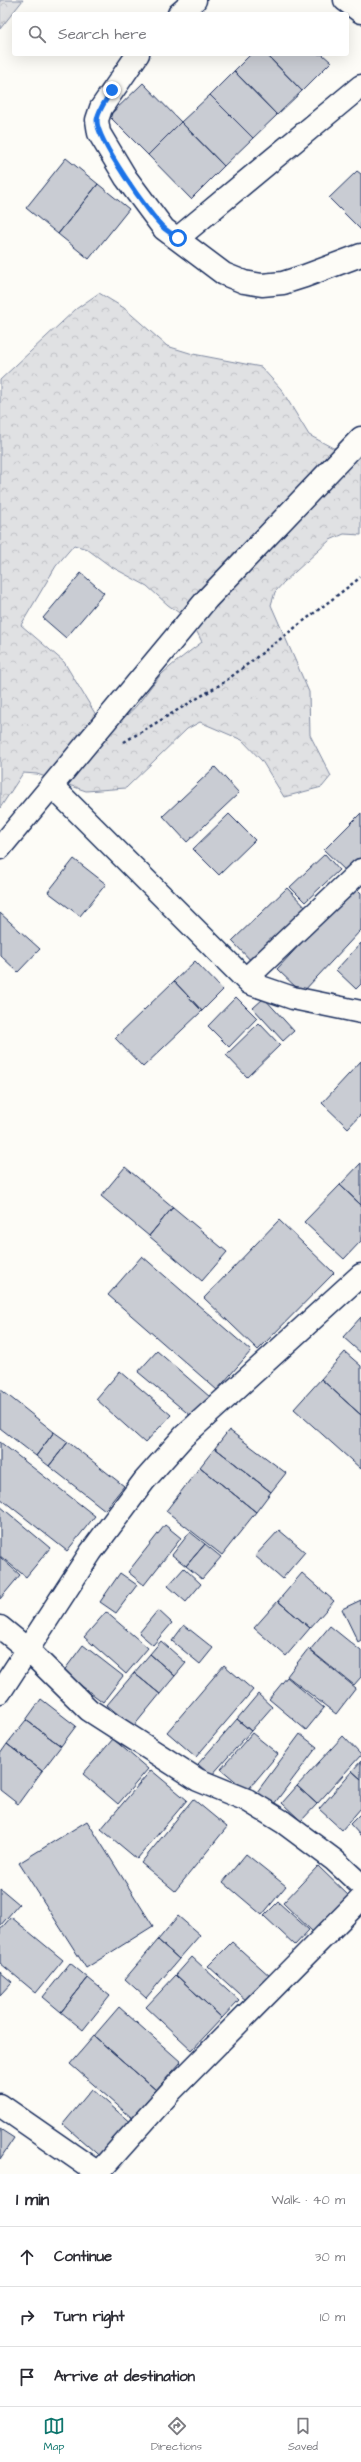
<!DOCTYPE html>
<meta charset="utf-8">
<style>
body{margin:0;font-family:"Architects Daughter",sans-serif;background:#f2f2f3;color:#2b2b33}
.stop{position:absolute;width:12px;height:12px;margin:-9px;border:3px solid #1a73e8;border-radius:50%;background:#fff}
.stop.end{background:#1a73e8;border-color:#fff;box-shadow:0 1px 4px #0008}
.list{margin:0;padding:0;list-style:none}
h2{display:flex;justify-content:space-between;align-items:center;height:52px;margin:0;padding:0 16px;font-size:17px}
h2 small{font-size:13px;font-weight:400;color:#7c7c81}
.list li{display:grid;grid-template-columns:26px 1fr auto;gap:12px;align-items:center;box-sizing:border-box;height:60px;padding:0 16px;border-top:1px solid #e1e1e2}
.list b{display:block;font-size:15px;white-space:nowrap}
.list em{font-size:13px;font-style:normal;color:#7c7c81}
.icon{flex:none;width:22px;height:22px;fill:none;stroke:currentColor;stroke-width:2;stroke-linecap:round;stroke-linejoin:round}
.map{position:relative;flex:none;width:361px;height:2174px;overflow:hidden}
.search{position:absolute;background:#fff;box-shadow:0 4px 16px #0002;left:12px;right:12px;top:12px;height:44px;display:flex;align-items:center;gap:10px;box-sizing:border-box;padding:0 14px;border-radius:4px;color:#7c7c81;font-size:15px}
.sheet{height:232px;background:#fff}
nav{display:flex;justify-content:space-around;align-items:center;box-sizing:border-box;height:56px;border-top:1px solid #e1e1e2;background:#fff;font-size:11px;color:#7c7c81}
nav a{display:grid;justify-items:center;gap:2px}
nav .on{color:#0f766e}
.map>svg:first-child{display:block}
</style>
<div class="map">
<svg width="361" height="2174" viewBox="0 0 361 2174">
<defs>
<pattern id="forest-crowns" width="20" height="18" patternUnits="userSpaceOnUse"><rect width="20" height="18" fill="#e0e1e3"/><path d="M2 6a3 3 0 1 1 6 0M12 15a3 3 0 1 1 6 0" fill="none" stroke="#c0c1c5"/></pattern>
</defs>
<rect width="100%" height="100%" fill="#fdfcf7"/>
<filter id="ink" filterUnits="userSpaceOnUse"><feTurbulence type="fractalNoise" baseFrequency=".025" numOctaves="2"/><feDisplacementMap in="SourceGraphic" scale="8" xChannelSelector="R" yChannelSelector="G"/><feConvolveMatrix kernelMatrix="1 2 1 2 8 2 1 2 1" color-interpolation-filters="sRGB"/></filter>
<g filter="url(#ink)">
<path fill="url(#forest-crowns)" stroke="#7e88a0" fill-rule="evenodd" d="M0 0H23L0 29Z
M99 293 124 308 167 346 193 354 261 367 281 389 309 435 333 448 361 446V535L344 534 330 540 284 582 275 592 271 605 309 692 310 735 331 776 322 787 284 797 262 761 242 740 200 722 187 729 126 788 86 791 37 774 23 773 0 808V380L76 309ZM74 545 87 549 110 566 147 586 168 605 192 622 202 642C189 652 175 662 163 673 143 692 135 719 107 724L96 715 64 662 21 625 56 566Z"/>
<path fill="#c9ccd3" stroke="#1b2f5e" d="M251 54H266L302 91 277 115 234 71Z
M266 54H322L331 62 302 91Z
M234 71 277 115 253 138 210 95Z
M143 83 181 122 148 155 109 116Z
M210 95 253 138 224 166 181 122Z
M181 122 224 166 191 199 148 155Z
M66 158 98 184 58 234 26 208Z
M357 171 361 174V230L329 198Z
M98 184 129 209 89 259 58 234Z
M81 573 104 593 66 638 43 618Z
M215 767 239 793 187 842 163 816Z
M361 813V859L348 873 324 850Z
M229 814 255 840 219 875 193 849Z
M325 854 339 870 305 902 290 887Z
M74 859 106 884 80 916 48 892Z
M354 886 361 893V930L302 993 277 969Z
M287 888 312 914 257 967 232 941Z
M0 913 40 949 18 972 0 955Z
M361 943V984L356 989 336 970Z
M195 961 223 990 202 1011 174 981Z
M174 981 202 1011 143 1067 115 1038Z
M236 997 257 1018 229 1047 208 1026Z
M264 998 294 1031 283 1041 253 1008Z
M259 1023 280 1045 247 1077 226 1055Z
M361 1061V1114L348 1128 322 1103Z
M361 1163V1205L340 1185Z
M125 1167 173 1207 149 1236 101 1196Z
M340 1185 361 1205V1241L344 1259 304 1222Z
M173 1207 227 1252 202 1281 149 1236Z
M279 1220 334 1273 258 1350 204 1298Z
M142 1256 251 1351 217 1390 108 1295Z
M361 1317V1353L343 1337Z
M157 1351 210 1397 192 1417 138 1372Z
M345 1352 361 1366V1415L321 1379Z
M120 1371 171 1415 145 1443 96 1399Z
M321 1379 361 1415V1469L294 1409Z
M0 1389 54 1432 36 1456 0 1428Z
M229 1430 286 1473 271 1492 215 1448Z
M54 1432 68 1442 49 1466 36 1456Z
M0 1442 95 1516 67 1551 0 1498Z
M68 1442 124 1486 105 1510 49 1466Z
M215 1448 271 1492 256 1512 200 1467Z
M200 1467 256 1512 222 1555 166 1511Z
M0 1506 50 1548 26 1577 0 1556Z
M165 1525 181 1538 144 1585 128 1572Z
M279 1530 305 1552 282 1579 255 1556Z
M190 1532 205 1544 186 1566 172 1555Z
M205 1544 221 1557 202 1579 186 1566Z
M0 1557 20 1575 0 1599Z
M184 1568 201 1584 186 1602 168 1586Z
M120 1573 137 1585 116 1613 100 1602Z
M302 1573 334 1601 310 1628 278 1601Z
M361 1600V1640L358 1642 342 1609Z
M278 1601 310 1628 286 1656 254 1628Z
M158 1610 172 1623 153 1645 139 1633Z
M106 1612 148 1648 126 1674 84 1637Z
M184 1625 213 1648 200 1664 172 1641Z
M330 1626 361 1651V1677L354 1685 310 1650Z
M161 1641 186 1663 175 1676 150 1654Z
M83 1645 123 1676 103 1702 63 1672Z
M308 1649 356 1688 336 1714 287 1676Z
M150 1654 175 1676 160 1694 134 1673Z
M224 1665 253 1690 196 1757 167 1732Z
M134 1673 160 1694 133 1727 107 1705Z
M287 1677 324 1708 306 1730 269 1699Z
M258 1694 272 1707 251 1731 237 1719Z
M41 1699 76 1726 61 1746 26 1720Z
M237 1719 251 1731 211 1776 198 1764Z
M26 1720 61 1746 42 1771 7 1744Z
M252 1733 278 1754 247 1791 221 1769Z
M300 1734 317 1747 274 1804 257 1792Z
M343 1736 361 1755 317 1804 297 1786Z
M113 1739 148 1769 118 1804 83 1774Z
M7 1744 42 1771 18 1804 0 1790V1754Z
M361 1761V1779L352 1771Z
M151 1770 187 1800 137 1859 101 1829Z
M352 1771 361 1779V1808L342 1830 319 1809Z
M297 1786 317 1804 301 1821 282 1803Z
M193 1799 227 1827 175 1891 141 1863Z
M361 1813V1836L350 1824Z
M87 1821 153 1926 86 1968 19 1863Z
M246 1854 286 1886 262 1915 223 1882Z
M318 1866 351 1898 316 1935 283 1903Z
M0 1888 19 1904 0 1926Z
M278 1902 309 1930 295 1945 264 1916Z
M178 1916 200 1935 179 1959 158 1940Z
M11 1917 63 1960 36 1993 0 1963V1930Z
M158 1940 179 1959 146 1998 125 1979Z
M232 1942 271 1977 248 2002 208 1966Z
M192 1957 239 2000 222 2018 176 1975Z
M70 1963 88 1978 61 2012 43 1997Z
M0 1972 12 1982 0 1995Z
M176 1975 222 2018 192 2050 146 2007Z
M88 1978 110 1996 83 2030 61 2012Z
M119 2007 181 2062 156 2090 94 2036Z
M94 2036 156 2090 132 2118 70 2064Z
M92 2089 133 2125 104 2160 63 2124Z
M0 2129 14 2138 0 2159Z"/>
<g fill="none" stroke-linecap="round" stroke-linejoin="round">
<defs>
<path id="minor" d="M345 0 361 12
M179 14 195 0
M138 54 101 108 97 120 99 133 126 178 164 229 224 274 244 282 262 285 283 283 305 276 361 255
M178 238 361 86
M52 786 249 983 293 998 361 1012
M0 848 207 599 361 438
M246 979 361 870
M0 1627 27 1649 89 1710 198 1780 247 1800 283 1822 334 1860 361 1885
M0 1692 91 1552 144 1481 184 1436 361 1275
M0 2105 98 2173
M97 2174 173 2089 361 1899"/>
</defs>
<use href="#minor" stroke="#1b2f5e" stroke-width="25"/>
<path stroke="#1b2f5e" stroke-width="2.5" stroke-dasharray="3 3" stroke-linecap="butt" d="M124 742 223 683 361 577"/>
<use href="#minor" stroke="#fdfcf7" stroke-width="22"/>
</g>
</g>
<g fill="none" stroke-linecap="round" stroke-linejoin="round" filter="url(#ink)">
<path stroke="#1a73e8" stroke-width="5" d="M112 90C107 99 98 110 97 120 96 139 150 216 165 229 169 232 173 235 178 238"/>
</g>
</svg>
<div class="stop" style="left:178px;top:238px"></div>
<div class="stop end" style="left:112px;top:90px"></div>
<div class="search"><svg class="icon" aria-label="search" viewBox="0 0 24 24"><circle cx="10" cy="10" r="6"/><path d="M15 15l6 6"/></svg>Search here</div>
</div>
<section class="sheet">
<h2>1 min<small>Walk · 40 m</small></h2>
<ul class="list">
<li><svg class="icon" aria-label="ahead" viewBox="0 0 24 24"><path d="M12 20V5M6 11l6-6 6 6"/></svg><div><b>Continue</b></div><em>30 m</em></li>
<li><svg class="icon" aria-label="right" viewBox="0 0 24 24"><path d="M7 20v-9h11M14 6l5 5-5 5"/></svg><div><b>Turn right</b></div><em>10 m</em></li>
<li><svg class="icon" aria-label="arrive" viewBox="0 0 24 24"><path d="M6 21V4h12l-3 4 3 4H6"/></svg><div><b>Arrive at destination</b></div></li>
</ul>
</section>
<nav>
<a class="on"><svg class="icon" aria-label="map" viewBox="0 0 24 24"><path d="M3 6l6-2 6 2 6-2v14l-6 2-6-2-6 2zM9 4v14M15 6v14"/></svg>Map</a>
<a><svg class="icon" aria-label="directions" viewBox="0 0 24 24"><path d="M12 3l9 9-9 9-9-9zM9 14v-3h6M13 9l2 2-2 2"/></svg>Directions</a>
<a><svg class="icon" aria-label="saved" viewBox="0 0 24 24"><path d="M7 4h10v16l-5-4-5 4z"/></svg>Saved</a>
</nav>
